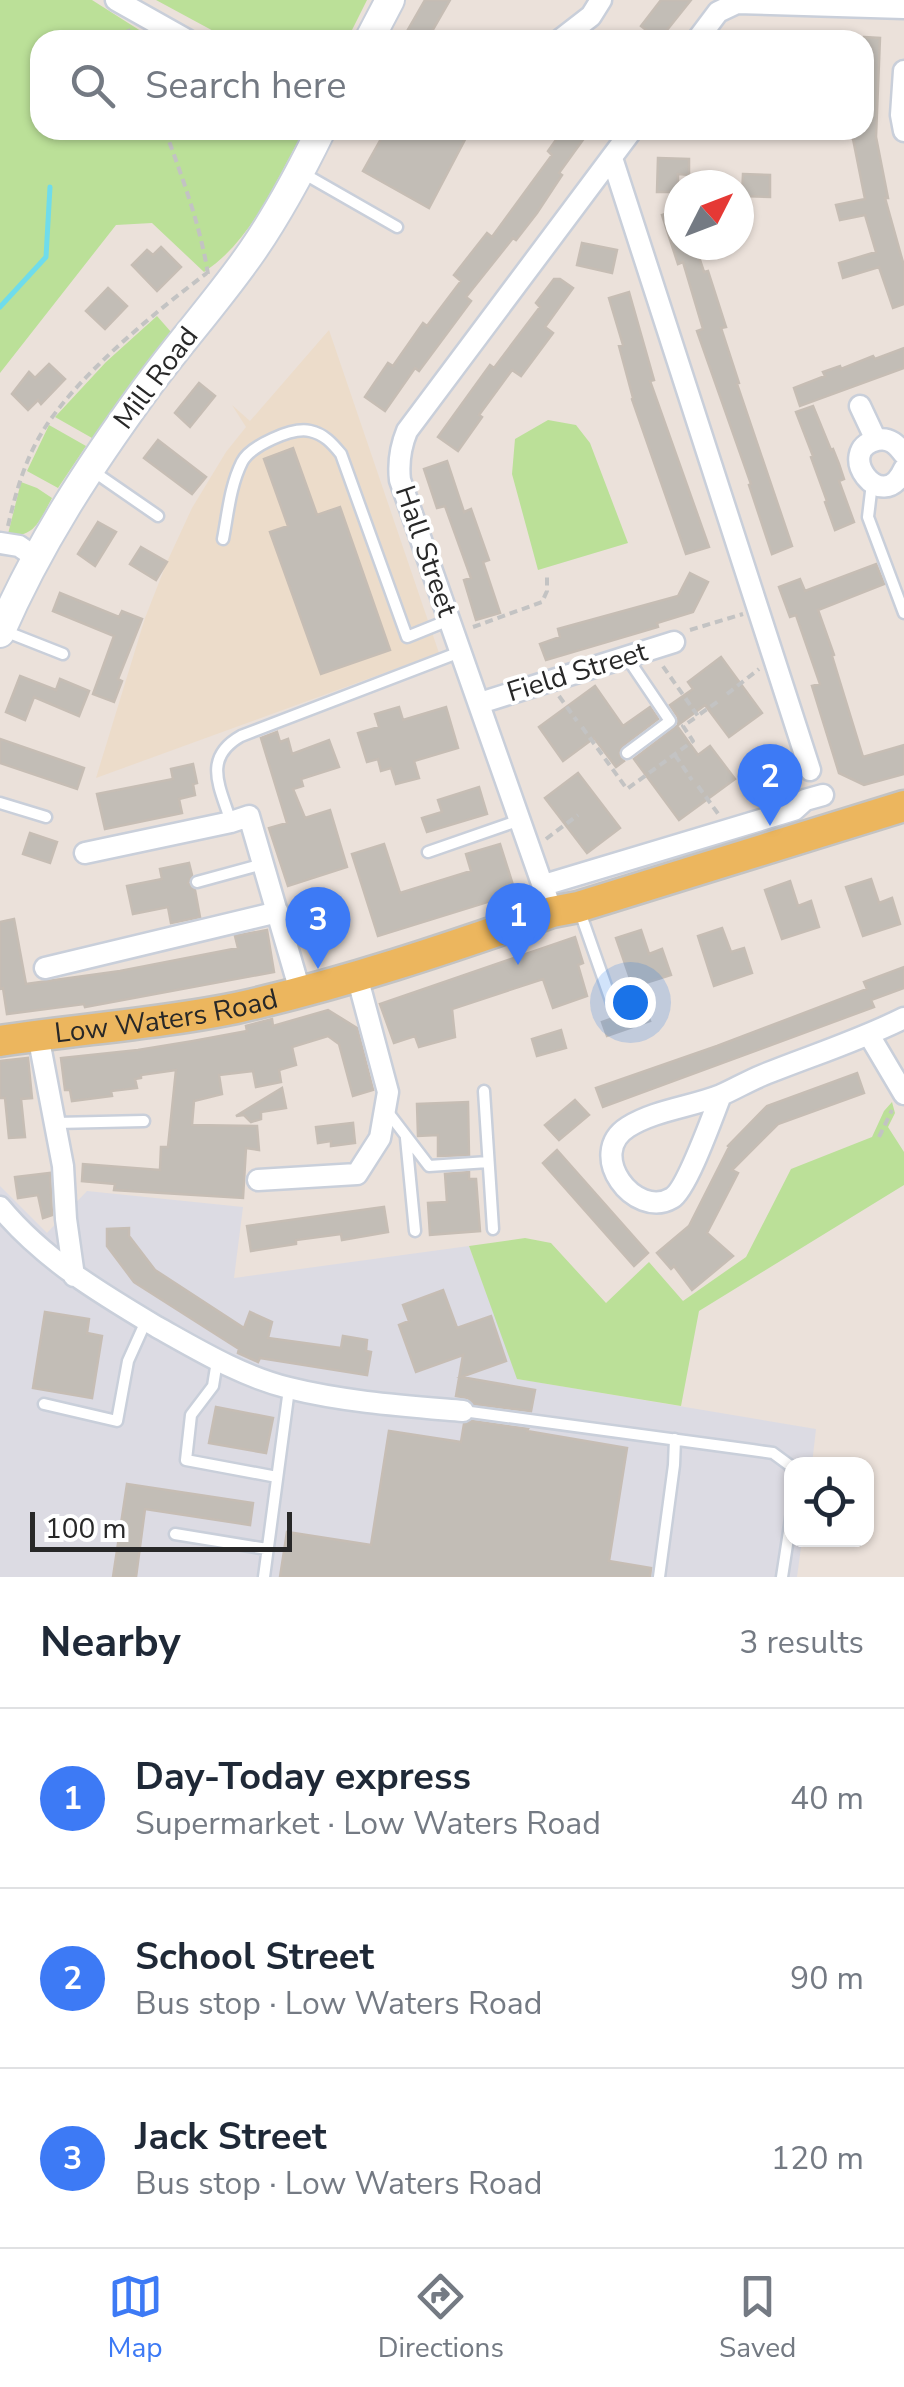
<!DOCTYPE html>
<meta charset="utf-8">
<style>
body{margin:0;font-family:"Nunito Sans",sans-serif;background:#f6f6f7;color:#1f2937}
.controls{position:absolute;right:30px;bottom:30px;display:grid;overflow:hidden;border-radius:20px;box-shadow:0 2px 8px #0004}
.controls button{width:90px;height:90px;display:grid;place-items:center;padding:0;border:0;border-bottom:2px solid #e0e1e3;background:#fff;color:#1f2937;font:50px sans-serif}
.compass{position:absolute;left:664px;top:170px;width:90px;height:90px;border-radius:50%;background:#fff;box-shadow:0 2px 8px #0004;rotate:48deg}
.scale{position:absolute;left:30px;bottom:25px;width:262px;box-sizing:border-box;padding-left:10px;border:5px solid #282828;border-top:0;font-size:28px;line-height:35px;white-space:nowrap;color:#282828;-webkit-text-stroke:8px #fff;paint-order:stroke}
.you{position:absolute;left:630px;top:1002px;width:35px;height:35px;margin:-25px;border:8px solid #fff;border-radius:50%;background:#1a73e8;box-shadow:0 0 0 15px #1a73e833}
.badge{display:grid;place-items:center;width:65px;height:65px;border-radius:50%;background:#3d7af5;color:#fff;font-size:32px;font-weight:700}
.pin{position:absolute;translate:-50% -82px;filter:drop-shadow(0 2px 5px #0008)}
.pin::after{content:'';position:absolute;top:52px;width:35px;height:30px;background:inherit;clip-path:polygon(0 0,100% 0,50% 100%)}
.list{margin:0;padding:0;list-style:none}
h2{display:flex;justify-content:space-between;align-items:center;height:130px;margin:0;padding:0 40px;font-size:42px}
h2 small{font-size:32px;font-weight:400;color:#747a83}
.list li{display:grid;grid-template-columns:65px 1fr auto;gap:30px;align-items:center;box-sizing:border-box;height:180px;padding:0 40px;border-top:2px solid #e0e1e3}
.list b{display:block;font-size:38px;white-space:nowrap}
.list p{margin:0;font-size:32px;white-space:nowrap;color:#747a83}
.list em{font-size:32px;font-style:normal;color:#747a83}
.icon{flex:none;width:55px;height:55px;fill:none;stroke:currentColor;stroke-width:2;stroke-linecap:round;stroke-linejoin:round}
.map{position:relative;flex:none;width:904px;height:1577px;overflow:hidden}
.search{position:absolute;background:#fff;box-shadow:0 2px 8px #0004;left:30px;right:30px;top:30px;height:110px;display:flex;align-items:center;gap:25px;box-sizing:border-box;padding:0 35px;border-radius:30px;color:#747a83;font-size:38px}
.sheet{height:670px;background:#fff}
nav{display:flex;justify-content:space-around;align-items:center;box-sizing:border-box;height:140px;border-top:2px solid #e0e1e3;background:#fff;font-size:28px;color:#747a83}
nav a{display:grid;justify-items:center;gap:5px}
nav .on{color:#3d7af5}
.map>svg:first-child{display:block}
</style>
<div class="map">
<svg width="904" height="1577" viewBox="0 0 904 1577">
<rect width="100%" height="100%" fill="#ebe1da"/>
<path fill="#dcdbe3" d="M0 1186 47 1233 87 1191 243 1207 234 1278 469 1246 518 1379 816 1429 812 1464H792V1540H802L797 1577H0Z"/>
<path fill="#ecdcca" d="M329 330 439 653 96 778 145 618 167 562 192 508 226 452 246 427 232 405 250 421Z"/>
<path fill="#bbe098" d="M0 0H92L155 40H40V130H296L300 138C273 186 251 241 204 272L152 223 116 225 0 373Z
M156 0H367L347 40H230Z
M157 316 171 332 92 438 55 417 106 362Z
M548 420 576 425 590 443 628 543 538 570 512 474 515 439Z
M49 425 86 446 58 488 27 471Z
M21 482 37 488 52 498C41 518 34 540 8 534Z
M892 1102 895 1113 888 1127 904 1152V1185L699 1311 681 1406 517 1379 469 1246 525 1238 551 1243 606 1303 649 1262 683 1301 746 1257 791 1169 872 1137 884 1111Z"/>
<g fill="none" stroke-linecap="round" stroke-linejoin="round">
<path stroke="#6fdceb" stroke-width="5" d="M0 307 46 257 50 187"/>
</g>
<path fill="#c2bdb6" stroke="#c6bdb4" stroke-width="2.5" d="M425 0H450L427 40H402Z
M661 0H691L659 40 641 26Z
M864 37 880 38 876 137 888 198H885L904 266V304L893 308 879 267 843 278 839 263 876 252 865 215 840 220 836 205 865 199 853 139V130H864Z
M386 130H470L429 208 363 171Z
M563 130H590L559 173 562 175 537 213 516 240 513 238 466 297 471 301 419 371 415 368 385 411 365 397 388 363 393 366 423 323 427 326 461 281 454 275 487 233 492 237 552 155 548 151Z
M658 158 689 159V175L678 174V192H657Z
M743 174 770 175V197L742 196Z
M679 209V245H695L704 272 708 271 726 327 721 328 739 383 737 384 792 546 772 554 749 485 751 484 697 331 703 329 683 262 678 264 662 215Z
M582 243 617 250 612 273 577 265Z
M161 247 181 267 157 291 132 265 147 250 153 255Z
M554 279H560L573 288 545 327 553 333 521 376 512 370 479 415 482 417 458 451 438 437 490 365 494 368 540 307 536 303Z
M108 288 127 306 105 329 86 311Z
M629 292 654 380 650 381 709 547 686 554 632 399 633 398 619 346 623 345 609 298Z
M904 348V368L800 406 794 388 825 376 823 372 840 366 841 369 873 356 875 359Z
M49 364 65 379 41 404 38 400 28 410 12 394 29 372 35 378Z
M199 383 215 396 190 427 175 413Z
M813 406 831 450 833 449 839 464 844 479 839 481 854 522 835 530 825 502 827 501 811 457 813 456 796 412Z
M158 440 206 477 192 494 144 458Z
M293 448 317 515 340 507 390 650 321 674 270 532 288 526 264 459Z
M447 461 464 512 471 509 489 560 483 562 500 613 476 620 464 580 471 578 445 506 437 508 424 469Z
M98 522 116 532 95 566 78 554Z
M141 547 167 562 156 580 130 564Z
M876 564 884 584 818 610 834 655 832 656 863 757 904 745V774L864 785 839 773 812 686 820 684 796 615 790 617 779 587 800 579 805 591Z
M690 573 708 582 693 612 657 623 658 627 546 660 540 644 560 637 558 629 678 596Z
M60 593 119 617 122 611 142 619 118 679 122 681 114 702 93 694 114 636 53 611Z
M721 657 762 713 729 737 705 705 678 725V717L670 705 693 689 688 682Z
M20 676 56 690 60 679 89 691 79 716 34 697 25 720 6 712Z
M595 686 623 726 650 707 658 719 621 747 619 755 624 761 616 767 594 738 563 761 539 727Z
M399 707 403 720 446 707 458 748 414 761 419 778 396 784 391 768 381 771 378 759 367 762 358 733 379 727 375 714Z
M677 726 698 755 710 746 735 779 679 820 634 759Z
M277 732 280 742 288 739 292 754 329 740 339 767 301 779 303 786 293 789 305 818 330 810 347 867 288 886 269 828 287 823 261 738Z
M0 739 84 768 77 789 0 763Z
M193 764 197 783 193 784 195 795 179 799 182 813 105 829 97 794 173 779 171 769Z
M578 773 620 828 587 853 545 798Z
M479 787 487 814 427 832 422 818 442 812 438 800Z
M30 833 57 842 50 863 23 854Z
M384 844 400 893 471 871 466 854 500 844 513 885 507 896 378 936 352 854Z
M189 863 192 875 188 883 195 890 200 917 171 923 168 907 133 914 127 886 162 879 160 869Z
M871 879 879 903 892 898 900 924 863 936 846 887Z
M790 881 798 906 811 901 819 927 782 939 765 890Z
M14 919 26 984 120 971 238 948 235 936 267 930 274 972 85 1007 84 1004 7 1014 3 988 0 989V922Z
M722 928 731 952 744 948 752 973 714 986 698 936Z
M641 930 649 954 662 949 671 975 633 987 616 938Z
M575 937 583 963 578 965 587 996 553 1008 543 979 452 1009 455 1037 419 1047 415 1036 394 1043 380 1004Z
M904 967V988L871 1000 874 1007 603 1107 596 1088 717 1046 867 989 864 982Z
M644 1007 650 1021 607 1036 602 1022Z
M328 1010 357 1028 373 1090 353 1096 339 1044 328 1036 292 1047 296 1065 279 1070 281 1082 256 1087 253 1071 219 1075 222 1094 194 1101 192 1125 257 1126 259 1150 246 1148 243 1198 114 1190 115 1184 82 1181 83 1164 160 1170 161 1147H168L176 1070 141 1075V1078L135 1079 137 1088 111 1091 112 1096 72 1101 70 1090H65L61 1058 138 1050 193 1041 247 1031 246 1026 272 1019 273 1026Z
M561 1030 566 1048 537 1056 532 1039Z
M28 1058 32 1098 21 1099 25 1137 9 1138 5 1098H0V1061Z
M857 1073 864 1093 778 1124 732 1170 738 1173 707 1233 733 1256 692 1290 674 1266 671 1269 657 1253 689 1226 729 1147 728 1146 767 1106Z
M282 1088 286 1108 261 1112V1119L251 1122 244 1115 236 1116Z
M575 1100 589 1115 559 1140 545 1125Z
M468 1102 469 1155 438 1156V1135L418 1136 417 1104Z
M353 1123 355 1143 331 1146V1141L318 1143 316 1127Z
M557 1150 648 1253 634 1266 543 1163Z
M469 1172V1179H476L480 1231 430 1235 428 1203 447 1202 445 1174Z
M50 1173 52 1215 43 1218 38 1195 18 1198 15 1177Z
M384 1207 388 1232 342 1240 341 1234 296 1240V1244L251 1251 247 1226Z
M129 1228V1236L155 1270 244 1328 250 1312 272 1322 268 1338 341 1348 343 1336 367 1340 366 1351 371 1352 367 1375 260 1358 258 1362 238 1353 239 1349 134 1282 107 1246V1229Z
M443 1290 457 1328 491 1316 506 1361 461 1377 535 1390 531 1411 474 1404 468 1398 456 1396 463 1355 416 1372 399 1325 409 1321 403 1305Z
M45 1312 89 1319 87 1333 102 1336 92 1398 33 1388Z
M216 1407 273 1418 266 1453 209 1443Z
M472 1421 528 1429 527 1431 627 1448 609 1561 651 1568 650 1577H280L287 1532 371 1545 389 1431 461 1442 464 1424Z
M127 1484 253 1503 250 1525 145 1509 136 1577H113Z"/>
<g fill="none" stroke-linecap="round" stroke-linejoin="round">
<defs>
<path id="lane" d="M301 172 397 227
M90 469 158 516
M872 483 868 517 904 613
M223 539C228 513 230 486 242 462 250 446 292 427 310 431 324 434 332 443 341 454L407 637 449 620
M2 630 63 654
M626 656 670 721 627 753
M0 803 46 817
M231 822C220 787 202 758 241 736L460 652
M428 852 520 820
M197 882 263 864
M580 912 614 1009
M484 1091 493 1229
M387 1111 429 1166 488 1162
M56 1123 144 1121
M406 1138 415 1231
M217 1361 213 1386 191 1415 186 1460 277 1477
M44 1404 117 1421 128 1361 146 1321
M463 1411 752 1450 773 1453 792 1467
M175 1534 267 1549
M264 1577 289 1389
M659 1577 674 1465 675 1439
M782 1577 792 1512"/>
<path id="street" d="M116 0 187 40
M560 40 591 16 601 0
M697 40 718 12 737 3 904 8
M904 71 901 115 904 131
M612 158 810 770
M860 406 876 440
M904 454C897 445 890 437 877 440 833 450 882 518 904 469
M0 543 19 546 35 557
M480 703 674 642
M85 853 231 822 249 816 300 991
M544 885 794 810 805 800 823 795
M552 912 400 480C398 462 400 448 407 431L632 130
M45 968 278 912
M38 1035 63 1166 66 1219 74 1276
M869 1035 904 1094
M721 1095C713 1115 687 1189 672 1198 635 1220 585 1154 628 1127 655 1110 691 1107 721 1095 735 1089 748 1081 763 1075 810 1056 858 1041 904 1018
M258 1180 357 1174 380 1138 388 1092 357 976
M0 1207C43 1259 100 1293 157 1327 200 1351 241 1376 289 1388 345 1402 405 1406 463 1411"/>
<path id="secondary" d="M369 40 390 0
M0 633C38 545 89 467 145 390 180 342 220 298 253 250 279 212 301 171 321 130"/>
<g id="primary">
<path id="s1" d="M0 1041C79 1029 158 1024 236 1008 343 984 449 948 552 912L578 907 904 806"/>
</g>
</defs>
<use href="#lane" stroke="#c9cfda" stroke-width="15"/>
<use href="#street" stroke="#c9cfda" stroke-width="25"/>
<use href="#secondary" stroke="#c9cfda" stroke-width="32"/>
<use href="#primary" stroke="#c3c3c3" stroke-width="35"/>
<path stroke="#c3c3c3" stroke-width="4" stroke-dasharray="8 5" stroke-linecap="butt" d="M128 29 132 40
M165 130C182 177 200 224 208 274
M8 526C16 491 26 456 46 426 82 372 155 312 207 273
M473 627 542 602 547 591V576
M690 630 743 614
M727 694 759 669
M559 696 577 721
M700 714 720 700
M582 727 627 789 693 741 683 726 698 716 662 665
M675 755 692 780
M698 786 719 815
M546 839 578 815
M879 1137 892 1110"/>
<use href="#lane" stroke="#fff" stroke-width="10"/>
<use href="#street" stroke="#fff" stroke-width="20"/>
<use href="#secondary" stroke="#fff" stroke-width="28"/>
<use href="#primary" stroke="#ecb65e" stroke-width="30"/>
</g>
<g text-anchor="middle" dominant-baseline="central" stroke-width="8" stroke-linejoin="round" paint-order="stroke">
<g font-size="28" fill="#282828" stroke="#fff">
<text transform="translate(156 378) rotate(-53)">Mill Road</text>
<text transform="translate(426 551) rotate(71)">Hall Street</text>
<text transform="translate(577 672) rotate(-17)">Field Street</text>
<text stroke="none"><textPath href="#s1" startOffset="168">Low Waters Road</textPath></text>
</g>
</g>
</svg>
<div class="controls">
<button><svg class="icon" aria-label="locate" viewBox="0 0 24 24"><circle cx="12" cy="12" r="6"/><path d="M12 2v4M12 18v4M2 12h4M18 12h4"/></svg></button>
</div>
<svg class="compass" viewBox="-18 -18 36 36"><path d="M0-13l5 13h-10z" fill="#e53935"/><path d="M0 13l5-13h-10z" fill="#747a83"/></svg>
<div class="scale">100 m</div>
<div class="you"></div>
<div class="pin badge" style="left:518px;top:965px">1</div>
<div class="pin badge" style="left:770px;top:826px">2</div>
<div class="pin badge" style="left:318px;top:969px">3</div>
<div class="search"><svg class="icon" aria-label="search" viewBox="0 0 24 24"><circle cx="10" cy="10" r="6"/><path d="M15 15l6 6"/></svg>Search here</div>
</div>
<section class="sheet">
<h2>Nearby<small>3 results</small></h2>
<ul class="list">
<li><span class="badge">1</span><div><b>Day-Today express</b><p>Supermarket · Low Waters Road</p></div><em>40 m</em></li>
<li><span class="badge">2</span><div><b>School Street</b><p>Bus stop · Low Waters Road</p></div><em>90 m</em></li>
<li><span class="badge">3</span><div><b>Jack Street</b><p>Bus stop · Low Waters Road</p></div><em>120 m</em></li>
</ul>
</section>
<nav>
<a class="on"><svg class="icon" aria-label="map" viewBox="0 0 24 24"><path d="M3 6l6-2 6 2 6-2v14l-6 2-6-2-6 2zM9 4v14M15 6v14"/></svg>Map</a>
<a><svg class="icon" aria-label="directions" viewBox="0 0 24 24"><path d="M12 3l9 9-9 9-9-9zM9 14v-3h6M13 9l2 2-2 2"/></svg>Directions</a>
<a><svg class="icon" aria-label="saved" viewBox="0 0 24 24"><path d="M7 4h10v16l-5-4-5 4z"/></svg>Saved</a>
</nav>
